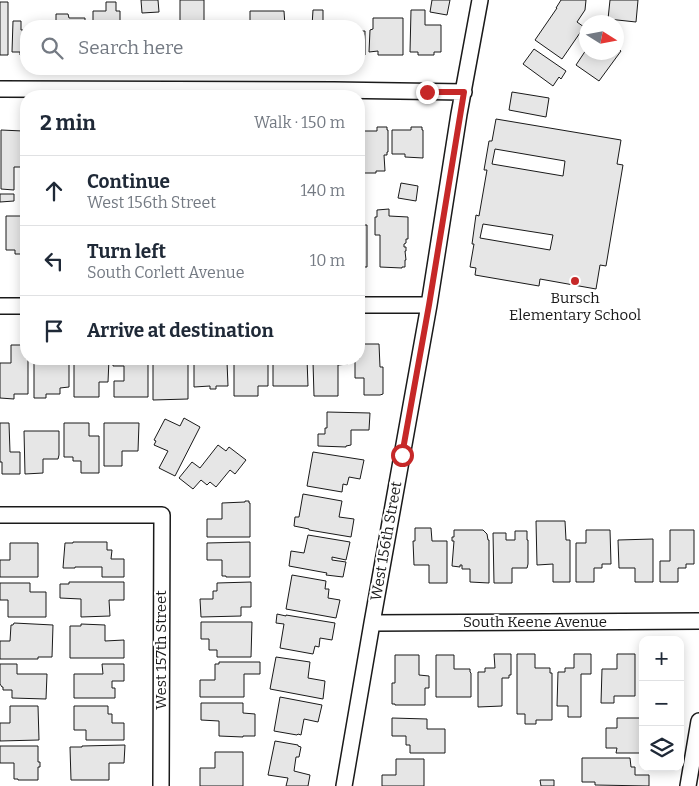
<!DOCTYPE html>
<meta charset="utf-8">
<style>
body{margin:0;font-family:Bitter,serif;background:#f6f6f7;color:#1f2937}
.controls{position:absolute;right:15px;bottom:15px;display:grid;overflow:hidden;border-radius:10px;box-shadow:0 2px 12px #0003}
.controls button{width:45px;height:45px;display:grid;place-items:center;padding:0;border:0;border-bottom:1px solid #e0e1e3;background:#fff;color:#1f2937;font:25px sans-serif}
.compass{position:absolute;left:579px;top:15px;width:45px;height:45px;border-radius:50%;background:#fff;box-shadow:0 2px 12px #0003;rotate:101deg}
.stop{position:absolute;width:15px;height:15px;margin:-11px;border:4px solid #c62828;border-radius:50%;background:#fff}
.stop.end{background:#c62828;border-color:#fff;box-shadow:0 1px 5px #0008}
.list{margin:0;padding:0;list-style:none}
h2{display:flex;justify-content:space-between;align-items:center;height:65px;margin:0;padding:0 20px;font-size:21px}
h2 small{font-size:16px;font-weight:400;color:#747a83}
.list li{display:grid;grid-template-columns:32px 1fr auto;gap:15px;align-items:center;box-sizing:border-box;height:70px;padding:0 20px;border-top:1px solid #e0e1e3}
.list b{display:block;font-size:19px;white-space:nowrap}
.list p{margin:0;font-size:16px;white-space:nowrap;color:#747a83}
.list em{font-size:16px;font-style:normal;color:#747a83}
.icon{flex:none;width:28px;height:28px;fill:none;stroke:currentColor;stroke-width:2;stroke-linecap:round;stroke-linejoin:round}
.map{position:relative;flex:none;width:699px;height:786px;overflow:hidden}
.search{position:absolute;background:#fff;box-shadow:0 2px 12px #0003;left:20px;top:20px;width:345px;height:55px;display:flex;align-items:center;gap:12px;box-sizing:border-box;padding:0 18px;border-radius:20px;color:#747a83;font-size:19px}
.panel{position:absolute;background:#fff;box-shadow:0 2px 12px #0003;left:20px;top:90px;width:345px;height:275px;border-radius:20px}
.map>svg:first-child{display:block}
</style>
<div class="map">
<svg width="699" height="786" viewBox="0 0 699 786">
<rect width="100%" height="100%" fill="#fff"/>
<path fill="#e6e6e6" stroke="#1a1a1a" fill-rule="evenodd" d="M141 0H158L159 12 142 13Z
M180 0H204V26H180Z
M432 0H450L447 15 430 12Z
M561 0H586L585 10 577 22 584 27 562 59 535 40 557 8H556Z
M610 0H638L636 22 608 19Z
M0 2H8V55H0Z
M106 2H116V11H120V26H93V11H106Z
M313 10H323V26H312Z
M411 10H425V25H441V52H434V55H418V52H410Z
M250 11H284L285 26H250Z
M56 14H68L69 18H85V26H56Z
M373 18H403V55H378V51L369 52 370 30 373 29Z
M13 21H21V30H26V55H20V52H12Z
M359 31H365V55H359Z
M616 47 621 51 599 81 576 65 586 50V52H616Z
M534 49 566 71 561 79 559 77 553 86 523 64Z
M512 92 549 98 546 117 509 110Z
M496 119 621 140 617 164 623 165 606 266 600 265 596 289 540 279 539 286 475 275 476 268 470 267 474 244H472L476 215 479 216 487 170H484L489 141H492ZM495 149 565 161 563 176 492 164ZM483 224 553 235 550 250 480 238Z
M23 127H26V167H14V190L1 189V130L23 131Z
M377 127H387V130H388V152H387V155H384L385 171H376V173H359V131H377Z
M411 127H422V130H423V158L405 157V154H392V130H411Z
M401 183 418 186 416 201 398 198Z
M0 194H14V201L0 202Z
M389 209V216L408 217V239H406V243L404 244V247H406V251H405L406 260H405V267H402V268L380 267V235H375V217H377V210Z
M6 216H26V268H24V254H15V250H6Z
M359 225H367V267H359Z
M359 344H379L380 367H383V394L380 395H364V378H355V359H359Z
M11 345H26V359H28V394H14V399L0 398V363H11Z
M34 359 67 360V363H69V387L60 388V394H46V398H34Z
M82 359H109L108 382H99V397H74V362H82Z
M113 359H140V362H143V361H147V362H148V397H114V381H124V366H113Z
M154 359H188V399L153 400V362H154Z
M194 359H211V362H227L228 386H216V389H210V386L194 387Z
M242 359H268V386H258V396H234V362H242Z
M273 359H307L308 386H273Z
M322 359H348V364L338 365V396H314L313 362H322Z
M327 412 370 413 369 430H351V445L346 446V447L318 446V434H325V428H327Z
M184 418 200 427 175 476 159 468 168 451 154 445 156 441 154 440 165 419 180 426Z
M0 423H9L10 452H20V474H2V462H0Z
M64 423H89V436H99V473H81V461H73V457H64Z
M104 423H139L138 451H122V466H104Z
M24 431H59V455L58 459H43V473L25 474Z
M218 445 226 451 229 447 246 460 235 474 230 470 216 487 210 482 207 485 201 480 193 489 179 478 192 462 200 468Z
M313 452 364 460 360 479 349 477 347 485 343 484 342 492 307 486Z
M303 494 342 501 339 517 354 519 351 537 309 530V529L294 526 295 517H299Z
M245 501H249V503H250V537H207V519H222V503L245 502Z
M536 521H565L566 540H570V582H553V564L537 565Z
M415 528H431L432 541H447V583H429V565H414L413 541H415Z
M454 530H483L487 534 488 540H489V583L470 582V569H462V565H460V567L452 566 454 541H452V537H454Z
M586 530H610L611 564H602V568H594V582H576V543H586Z
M670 530H694V564H686V568H678V582H660V561H670Z
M515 531H527V540H528V564L527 568H512V583H494L493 533H506V540H515Z
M308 535 350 542 346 560 332 557V560L346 562 343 577 326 575 327 573 289 566 291 551 304 553Z
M653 539V582H635V568H619L618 540Z
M73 542H107V550H112L111 559H124V577H102V567H75V568H63L65 543H73Z
M250 542V577H226V576H222V560H207V543Z
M10 543H38V577H0V560H10Z
M292 575 326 581 325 589H329L328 598 340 600 336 618 286 609Z
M69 582H124V600H109L110 616 81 617V599L60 598V584H69Z
M251 582V607H241V616L201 617 200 599H213V591H217V583Z
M0 583H30V592H46V617H8V600H0Z
M277 614 286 616V615L335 623 332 640 320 638 319 647 315 646 313 654 280 648 284 624 276 623Z
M201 622H252L251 657H217V650H209V639H201Z
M14 623 53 625 52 657H38V659H0V641H10L11 625H13Z
M81 624 105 625V641L124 640V658H70V626H81Z
M494 654H511V675H509V678H502V706L478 707V672H485V668H495Z
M517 654H535V668H550V673H552V720H536V724H525V714H517Z
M574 654H591V674H581V717H568V706H557L558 672H565V668H574Z
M617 654H635V696H614V703H601L602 669H617Z
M641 654H643V696H641Z
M395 655H419V675L429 676V688H425V705H395V704H392V683H395Z
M436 655H454V669H470V672L471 673V697H436Z
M276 657 310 662 308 678 325 681 323 699 270 689Z
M219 662H260V674H244V697H200V680H215V664H219Z
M0 664H17V674H47L46 699 12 698V690H3V687H2L0 684Z
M102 664H124V681H112V688H115V698H74V674H103Z
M280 697 322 705 318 722 304 719 301 735 298 734 297 735 274 731Z
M201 703H243V713L255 714V736H243V737L219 736V721L201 720Z
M10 706H38L39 740 0 741V723H10Z
M74 706H108V714H112V723H124V740H86V730H74Z
M392 718 427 719V729H445V753H410V745H406V736H392Z
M617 718H643V752H641V753H616L617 748H606V728H617Z
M275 741 298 745V746L301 747 299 757H296L294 771 310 775 308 786H286L288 778 268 775Z
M125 745 124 763H109V780H71L70 747H82V746Z
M0 746H38V762H40V767H38V780H18V779H14V763H0Z
M215 752H243V786H200V768H215Z
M582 758H630L631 767H635V775H649V786L595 785V782H582Z
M396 759H424V786H382V775H396Z
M540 780H554V786H541Z"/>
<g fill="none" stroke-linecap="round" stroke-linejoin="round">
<defs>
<path id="street" d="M0 89 334 90 464 92
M359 305H429
M0 306H26
M0 515H162L161 786
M372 623 699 621
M344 786 372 623 429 305 459 114 480 0
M688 786 699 721"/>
</defs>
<use href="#street" stroke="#1a1a1a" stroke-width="18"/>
<use href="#street" stroke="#fff" stroke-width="15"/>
</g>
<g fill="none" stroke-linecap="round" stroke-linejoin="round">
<path stroke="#c62828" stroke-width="6" d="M402 455 429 305 464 92H427"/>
</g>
<circle fill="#c62828" stroke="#fff" stroke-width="2" cx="575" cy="281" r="5"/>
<g text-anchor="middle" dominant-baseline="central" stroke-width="4" stroke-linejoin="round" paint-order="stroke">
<g font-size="15" fill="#1a1a1a" stroke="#fff">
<text x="575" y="298">Bursch<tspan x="575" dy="17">Elementary School</tspan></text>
</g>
<g font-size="15" fill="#1a1a1a" stroke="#fff">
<text transform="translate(386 541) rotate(-80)">West 156th Street</text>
<text x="535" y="622">South Keene Avenue</text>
<text transform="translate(161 650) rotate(-90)">West 157th Street</text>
</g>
</g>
</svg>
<div class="controls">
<button>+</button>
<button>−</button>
<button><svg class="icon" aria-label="layers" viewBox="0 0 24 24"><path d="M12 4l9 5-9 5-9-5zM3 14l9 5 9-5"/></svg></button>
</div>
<svg class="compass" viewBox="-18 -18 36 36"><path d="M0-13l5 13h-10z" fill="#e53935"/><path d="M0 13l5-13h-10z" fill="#747a83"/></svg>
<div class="stop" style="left:402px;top:455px"></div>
<div class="stop end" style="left:427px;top:92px"></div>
<div class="search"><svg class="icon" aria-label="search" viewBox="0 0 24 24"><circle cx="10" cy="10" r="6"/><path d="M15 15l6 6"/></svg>Search here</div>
<section class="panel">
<h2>2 min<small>Walk · 150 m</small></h2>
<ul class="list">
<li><svg class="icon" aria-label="ahead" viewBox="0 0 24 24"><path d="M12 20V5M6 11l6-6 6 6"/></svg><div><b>Continue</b><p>West 156th Street</p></div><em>140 m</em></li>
<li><svg class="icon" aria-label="left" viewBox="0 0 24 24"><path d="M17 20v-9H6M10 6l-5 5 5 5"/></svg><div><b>Turn left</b><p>South Corlett Avenue</p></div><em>10 m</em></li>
<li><svg class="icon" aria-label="arrive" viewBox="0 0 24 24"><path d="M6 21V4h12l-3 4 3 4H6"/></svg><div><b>Arrive at destination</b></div></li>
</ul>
</section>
</div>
